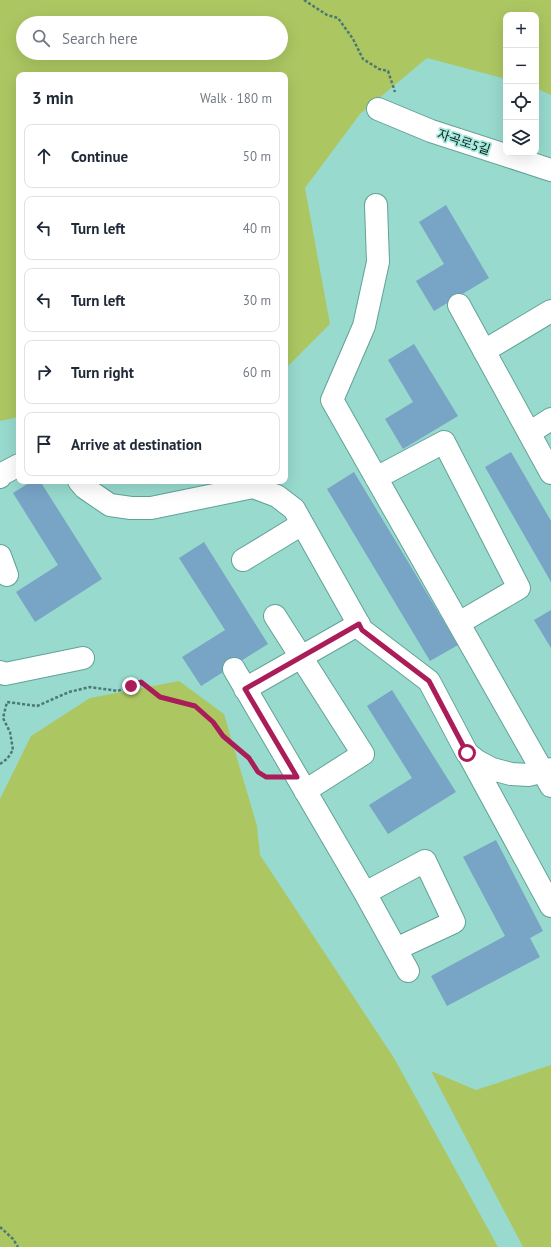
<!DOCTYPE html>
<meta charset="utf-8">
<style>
body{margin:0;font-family:"PT Sans","Noto Sans KR",sans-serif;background:#f2f2f3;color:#1f2937}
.controls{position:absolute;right:12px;top:12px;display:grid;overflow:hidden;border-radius:8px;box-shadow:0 4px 16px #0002}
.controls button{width:36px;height:36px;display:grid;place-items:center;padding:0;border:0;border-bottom:1px solid #e0e1e3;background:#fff;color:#1f2937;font:20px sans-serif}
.stop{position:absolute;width:12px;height:12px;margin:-9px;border:3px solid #ab1d59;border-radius:50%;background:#fff}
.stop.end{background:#ab1d59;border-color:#fff;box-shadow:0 1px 4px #0008}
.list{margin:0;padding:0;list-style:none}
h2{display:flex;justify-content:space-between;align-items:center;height:52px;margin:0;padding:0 16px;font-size:17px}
h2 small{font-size:13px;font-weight:400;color:#747a83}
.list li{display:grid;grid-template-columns:26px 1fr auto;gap:12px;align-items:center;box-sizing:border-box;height:64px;margin:0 8px 8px;padding:0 8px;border:1px solid #e0e1e3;border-radius:8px}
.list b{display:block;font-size:15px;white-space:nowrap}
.list em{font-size:13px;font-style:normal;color:#747a83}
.icon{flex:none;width:22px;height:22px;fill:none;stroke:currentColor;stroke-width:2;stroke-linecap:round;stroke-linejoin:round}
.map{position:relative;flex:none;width:551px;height:1247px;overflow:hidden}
.search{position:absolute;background:#fff;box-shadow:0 4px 16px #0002;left:16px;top:16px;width:272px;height:44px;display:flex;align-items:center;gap:10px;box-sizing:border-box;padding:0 14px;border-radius:22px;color:#747a83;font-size:15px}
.panel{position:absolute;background:#fff;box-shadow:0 4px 16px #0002;left:16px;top:72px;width:272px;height:412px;border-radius:8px}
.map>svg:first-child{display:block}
</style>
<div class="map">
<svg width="551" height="1247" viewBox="0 0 551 1247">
<rect width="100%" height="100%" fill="#98dace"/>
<path fill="#acc762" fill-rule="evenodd" d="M0 0H551V95L536 88V15H506V79L427 58 360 114 305 188 330 324 285 369V75H19V416L14 418 0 421ZM23 23H281V53H23Z
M179 681 224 714 257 826 260 855 394 1058 498 1247H0V799L31 736 90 698Z
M551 1065V1247H523L431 1071 476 1090Z"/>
<path fill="#78a4c6" d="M446 205 489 278 434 311 416 281 444 264 419 222Z
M414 344 458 416 403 449 385 419 413 402 388 360Z
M511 452 551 521V582L485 467Z
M354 472 458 645 430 661 327 489Z
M32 481H40L102 579 35 622 16 592 58 565 13 493Z
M204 542 268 644 201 686 182 657 225 630 179 558Z
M551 610V648L534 620Z
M392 690 456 792 388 834 369 805 412 778 367 706Z
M496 840 543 931 530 938 540 957 447 1006 431 976 505 936 463 857Z"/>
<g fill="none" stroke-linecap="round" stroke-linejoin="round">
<defs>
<path id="minor" d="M378 109 431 131 551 170
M376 205 378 262 364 326 332 400 551 786
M459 305 551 473
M484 351 551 311
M529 433 551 419
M0 477 2 474 19 465
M376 478 444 442 519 588 459 623
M79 481 85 488 110 505 131 508H151L253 487 277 496 294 509 362 630 429 681 467 753 477 761 492 769 511 774 529 775 551 769
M0 556 7 575
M243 560 302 524
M275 616 363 754 305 791
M234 669 365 893 408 971
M0 672 5 674 83 658
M245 689 359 624
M470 757 551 906
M365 893 425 861 454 922 396 949"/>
</defs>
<use href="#minor" stroke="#62a297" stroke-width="24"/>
<path stroke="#4c7972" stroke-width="2.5" stroke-dasharray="3 2" stroke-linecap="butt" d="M304 0 327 15 338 18 353 39 363 59 379 69 388 71 395 92
M0 764 7 759 13 750 10 732 3 718 7 702 37 706 69 692 90 687 118 691 141 681 160 697 195 706 213 722 223 736 249 758 258 772 266 777H271
M0 1227 13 1239 18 1247"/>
<use href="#minor" stroke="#fff" stroke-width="22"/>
</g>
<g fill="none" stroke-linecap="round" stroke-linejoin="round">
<path stroke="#ab1d59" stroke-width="5" d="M131 686 141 682 160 697 195 706 213 722 223 736 249 758 258 772 266 777H297L245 689 359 624 362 630 429 681 467 753"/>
</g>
<g text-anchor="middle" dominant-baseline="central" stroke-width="3.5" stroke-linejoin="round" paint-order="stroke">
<g font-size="13" fill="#0b2622" stroke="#a5e7db">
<text transform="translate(464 142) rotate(18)">자곡로5길</text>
</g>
</g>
</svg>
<div class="controls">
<button>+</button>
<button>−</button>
<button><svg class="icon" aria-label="locate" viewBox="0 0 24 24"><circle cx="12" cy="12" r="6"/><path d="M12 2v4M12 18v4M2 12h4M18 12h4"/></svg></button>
<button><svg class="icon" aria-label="layers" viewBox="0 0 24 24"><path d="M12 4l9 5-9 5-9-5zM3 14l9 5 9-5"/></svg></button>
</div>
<div class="stop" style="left:467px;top:753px"></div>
<div class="stop end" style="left:131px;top:686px"></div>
<div class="search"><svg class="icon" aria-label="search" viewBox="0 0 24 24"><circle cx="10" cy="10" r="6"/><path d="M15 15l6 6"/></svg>Search here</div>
<section class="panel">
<h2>3 min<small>Walk · 180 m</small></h2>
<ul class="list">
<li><svg class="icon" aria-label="ahead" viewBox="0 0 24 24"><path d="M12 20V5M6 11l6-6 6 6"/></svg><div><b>Continue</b></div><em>50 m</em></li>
<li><svg class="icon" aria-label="left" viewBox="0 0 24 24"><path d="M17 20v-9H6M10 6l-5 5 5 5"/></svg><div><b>Turn left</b></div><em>40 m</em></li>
<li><svg class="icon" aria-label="left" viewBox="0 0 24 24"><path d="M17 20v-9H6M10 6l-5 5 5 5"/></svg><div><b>Turn left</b></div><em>30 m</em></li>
<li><svg class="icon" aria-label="right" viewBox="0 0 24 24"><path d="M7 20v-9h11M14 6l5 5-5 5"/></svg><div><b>Turn right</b></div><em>60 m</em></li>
<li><svg class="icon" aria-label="arrive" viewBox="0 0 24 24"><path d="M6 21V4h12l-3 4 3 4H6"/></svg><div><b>Arrive at destination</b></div></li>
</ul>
</section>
</div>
